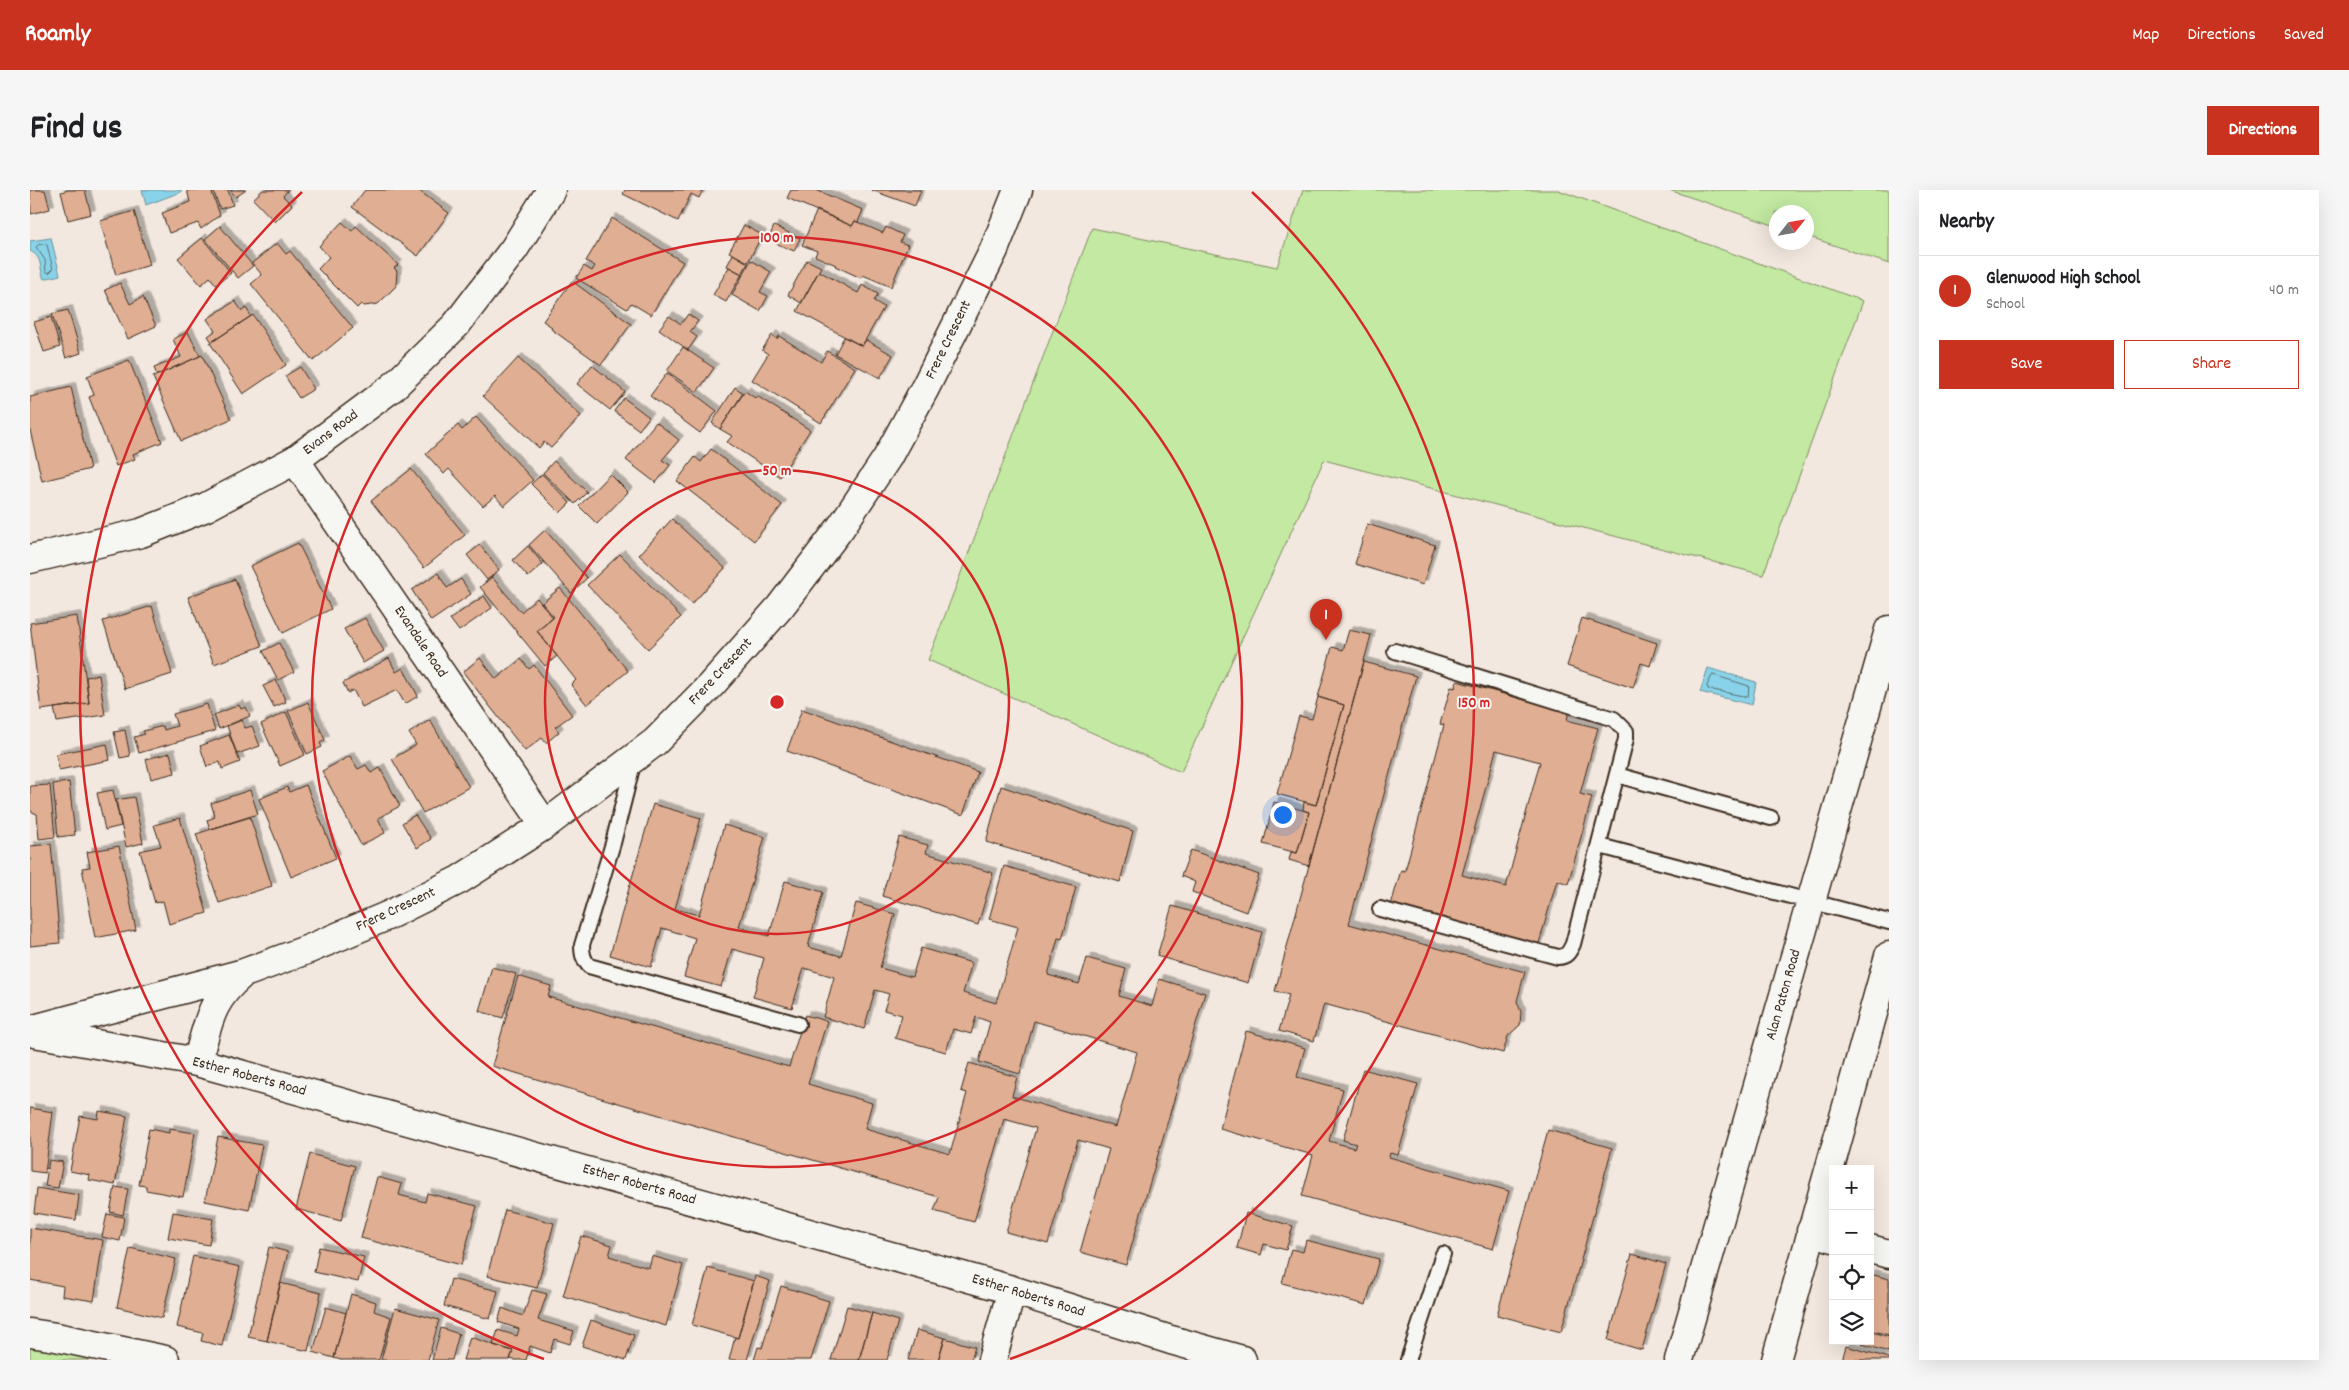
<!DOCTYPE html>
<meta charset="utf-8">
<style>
body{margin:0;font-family:Dekko,sans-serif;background:#f6f6f6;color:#202124}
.controls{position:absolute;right:15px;bottom:15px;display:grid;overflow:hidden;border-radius:0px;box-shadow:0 5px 20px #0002}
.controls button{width:45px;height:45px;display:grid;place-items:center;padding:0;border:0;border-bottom:1px solid #e0e0e0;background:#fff;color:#202124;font:25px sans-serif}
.compass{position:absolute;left:1739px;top:15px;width:45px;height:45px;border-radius:50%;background:#fff;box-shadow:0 5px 20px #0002;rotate:59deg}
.you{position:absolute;left:1252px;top:624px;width:18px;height:18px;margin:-12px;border:4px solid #fff;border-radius:50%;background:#1a73e8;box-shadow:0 0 0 8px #1a73e833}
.badge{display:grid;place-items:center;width:32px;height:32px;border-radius:50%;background:#c8321e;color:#fff;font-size:16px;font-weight:700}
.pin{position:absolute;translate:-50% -41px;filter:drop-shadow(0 1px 2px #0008)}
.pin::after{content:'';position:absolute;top:26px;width:18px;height:15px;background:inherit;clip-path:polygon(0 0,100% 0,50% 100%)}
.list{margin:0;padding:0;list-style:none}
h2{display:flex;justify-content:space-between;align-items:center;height:65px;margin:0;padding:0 20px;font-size:21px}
h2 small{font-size:16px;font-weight:400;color:#757577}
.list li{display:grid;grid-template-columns:32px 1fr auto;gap:15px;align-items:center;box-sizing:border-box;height:70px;padding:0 20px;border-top:1px solid #e0e0e0}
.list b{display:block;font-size:19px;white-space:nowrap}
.list p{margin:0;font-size:16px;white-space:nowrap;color:#757577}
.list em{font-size:16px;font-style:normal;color:#757577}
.actions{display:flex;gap:10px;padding:15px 20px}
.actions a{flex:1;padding:11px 0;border:1px solid #c8321e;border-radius:0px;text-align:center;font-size:18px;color:#c8321e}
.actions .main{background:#c8321e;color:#fff}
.icon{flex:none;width:28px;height:28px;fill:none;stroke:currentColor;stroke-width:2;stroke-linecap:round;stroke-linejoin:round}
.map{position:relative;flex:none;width:1859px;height:1170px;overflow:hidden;border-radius:0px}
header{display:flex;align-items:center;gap:30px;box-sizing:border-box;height:70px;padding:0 25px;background:#c8321e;color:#fff}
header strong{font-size:24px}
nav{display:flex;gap:28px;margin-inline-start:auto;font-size:18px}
.intro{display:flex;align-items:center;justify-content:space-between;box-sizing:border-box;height:120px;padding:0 30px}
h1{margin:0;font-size:35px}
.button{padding:12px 22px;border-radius:0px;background:#c8321e;color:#fff;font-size:18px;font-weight:700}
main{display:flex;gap:30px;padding:0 30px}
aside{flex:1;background:#fff;border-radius:0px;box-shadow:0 5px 20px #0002}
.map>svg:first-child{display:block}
</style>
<header>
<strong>Roamly</strong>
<nav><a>Map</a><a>Directions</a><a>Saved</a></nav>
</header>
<div class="intro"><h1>Find us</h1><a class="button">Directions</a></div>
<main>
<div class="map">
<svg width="1859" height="1170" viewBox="0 0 1859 1170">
<defs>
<filter id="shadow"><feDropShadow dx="4.5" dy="-4.5" stdDeviation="0" flood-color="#0004"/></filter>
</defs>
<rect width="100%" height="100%" fill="#f2e8df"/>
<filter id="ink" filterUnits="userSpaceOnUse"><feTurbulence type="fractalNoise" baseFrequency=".02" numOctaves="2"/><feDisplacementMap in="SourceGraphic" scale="10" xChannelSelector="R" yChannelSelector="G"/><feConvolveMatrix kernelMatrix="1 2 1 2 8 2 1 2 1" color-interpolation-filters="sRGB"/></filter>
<g filter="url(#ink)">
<path fill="#c3e9a3" stroke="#7f8a60" d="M1273 0H1528L1833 111 1733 385 1294 270 1151 582 898 470 1062 38 1247 77Z
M1639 0H1859V74L1777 46 1776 22H1746V36Z
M0 1152 88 1170H0Z"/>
<path fill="#88d3e9" stroke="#698f98" d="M112 0H151V2L116 15Z
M21 48 30 85 14 89C9 78 13 67 0 61V51Z
M1678 478 1726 492 1722 515 1670 502Z"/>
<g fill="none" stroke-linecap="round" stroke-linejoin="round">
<path stroke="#5a6e6f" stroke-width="1" d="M15 54 17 55 23 79 19 83 16 81 15 70 6 57 8 55Z
M1683 485 1719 496 1718 507 1678 499 1677 496Z"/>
</g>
<path fill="#e0ae92" stroke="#3b2a1e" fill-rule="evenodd" filter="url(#shadow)" d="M0 0H15L20 19 1 24Z
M38 0H55L61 24 38 30 31 2Z
M157 0H181L190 25 171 39 168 33 139 43 132 23 160 12Z
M183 0H198L203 15 190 19Z
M200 0H216L206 7Z
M233 0H258L253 6 262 15 245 32 223 9Z
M335 0H388L419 23 388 66 322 17Z
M595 0H673L669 8 661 4 648 31 593 4Z
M761 0H786L833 20 828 32 825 31 822 36 757 8Z
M841 0H891L885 16Z
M787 20 822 36 825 31 853 43 856 37 873 45 870 52 878 55 861 97 833 85 831 88 805 76 806 75 785 66 787 61 772 55Z
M104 21 120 75 86 85 70 31Z
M582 28 653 72 621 125 601 113 597 119 546 88 554 76 562 81 565 76 556 71Z
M312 32 322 41 326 36 368 75 364 78 367 81 366 96 348 114 334 116 331 114 327 118 288 79 299 67 289 56Z
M714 35 732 45 718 72 699 62Z
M190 36 223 76 208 88 175 49Z
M744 36 770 48 764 61 738 50Z
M172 48 201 83 186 95 180 87 171 95 148 68Z
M247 53 256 64 260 61 323 138 283 171 221 94 232 85 222 73Z
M703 64 718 73 712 84 697 76Z
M721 70 741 82 730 102 738 106 730 121 702 105Z
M777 70 791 77 771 113 758 105Z
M699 77 712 84 696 112 683 105Z
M789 81 828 103 832 95 848 104 844 111 854 117 832 156 767 121Z
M542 91 601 134 571 175 521 139 522 137 513 131Z
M90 93 100 114 113 107 126 136 98 149 75 100Z
M205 111 212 121 216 118 221 126 182 152 178 146 185 141 177 129Z
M38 120 51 163 36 168 22 124Z
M658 124 668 131 660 142 667 147 658 160 629 139 639 126 651 134Z
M223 125 256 175 213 204 180 153Z
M21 127 30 157 14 162 4 132Z
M158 142 170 166 127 185 124 178 151 167 143 149Z
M742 145 747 149 749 146 791 172 797 161 825 178 791 233 722 190 738 164 732 160Z
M814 147 832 156 836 150 863 165 850 188 805 164Z
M653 157 684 178 667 202 637 181Z
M172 165 201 229 151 251 123 187Z
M488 168 551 226 521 258 514 252 509 258 453 206Z
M99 170 132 252 103 264 105 269 86 276 59 207 64 205 57 186Z
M562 175 595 202 580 220 547 194Z
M270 177 284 199 269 208 255 186Z
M637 183 687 221 670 243 620 206Z
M41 197 60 279 12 291 0 240V207Z
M705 197 713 203 690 239 682 233Z
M715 201 725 208 727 206 780 240 750 287 697 252 702 246 690 239Z
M594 208 619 227 609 240 584 221Z
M446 227 503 290 474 316 465 306 453 316 419 279 414 284 396 264 428 235 432 240Z
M626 232 649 250 632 270 640 275 626 293 596 270Z
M681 259 752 315 724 351 647 291 665 267 671 272Z
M524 271 557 302 545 314 513 283Z
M381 279 435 345 394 378 341 311Z
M512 284 540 313 530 323 501 294Z
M580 284 598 302 567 334 549 316Z
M642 329 695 378 662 414 609 365Z
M1337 334 1405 355 1393 395 1325 374Z
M515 340 557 388 541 403 499 355Z
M268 353 301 419 253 443 220 376Z
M450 355 469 380 457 390 437 365Z
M498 356 513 374 498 387 483 370Z
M590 364 651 427 618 459 557 395Z
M408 383 417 398 431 389 441 404 401 431 382 400Z
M462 387 491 422 507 408 523 428 507 441 527 466 515 476 450 397Z
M205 389 232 456 184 474 158 407Z
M530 398 598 481 557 515 541 495 546 490 507 441 524 427 512 413Z
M454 406 462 418 429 441 420 429Z
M122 416 142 484 95 499 73 431Z
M47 426 59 513 11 520 0 433Z
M335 428 354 461 333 473 314 439Z
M1552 428 1627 453 1620 476 1611 473 1603 498 1537 476Z
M1319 440 1341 445 1279 676 1259 670 1261 662 1267 663 1279 622 1273 620 1274 612 1286 615 1314 515 1288 507 1302 457 1313 460Z
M249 453 264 482 248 490 233 461Z
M359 468 366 482 373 478 388 506 375 514 367 500 332 517 323 500 318 503 313 493Z
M450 468 466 489 491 469 499 479 504 475 542 525 525 537 529 542 516 553 512 548 495 561 433 482Z
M1334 472 1386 486 1319 734 1495 782 1487 811 1491 822 1490 835 1478 846 1473 863 1294 814 1284 851 1249 841 1259 805 1245 801Z
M69 485 75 525 27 532 24 518 59 513 56 487Z
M246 490 256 512 244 517 233 496Z
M1427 491 1539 522 1537 530 1568 538 1550 604 1562 607 1538 694 1527 690 1508 757 1361 715 1371 680 1375 681 1414 535 1410 534 1421 497 1425 498ZM1466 560 1510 572 1476 697 1432 685Z
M1288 507 1314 515 1286 615 1247 604 1269 526 1282 529Z
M278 512 295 550 290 553 292 557 277 564 258 521Z
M177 514 185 541 109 563 104 547 115 544 113 541 133 536 134 540 147 536 143 524Z
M209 515 211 519 216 517 220 526 189 539 184 525Z
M772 519 948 582 933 625 757 561Z
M256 522 275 565 250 576 231 534Z
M212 530 215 538 222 536 230 556 207 564 197 536Z
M400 530 439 597 393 623 362 569 386 555 379 543Z
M95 540 100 566 90 568 84 542Z
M199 545 210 572 192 579 190 572 177 577 170 556Z
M77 554 80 570 29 580 26 564Z
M140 563 145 583 121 589 116 569Z
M320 566 328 579 336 575 341 583 350 578 370 616 348 628 355 643 331 655 292 581Z
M39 592 45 645 28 647 23 594Z
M20 595 25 647 9 649 7 624 0 621V596Z
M276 595 306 668 261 687 229 609 257 597 259 602Z
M971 596 1103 641 1090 692 956 652Z
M83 600 91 636 75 640 67 603Z
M220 600 228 624 180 639 177 630 185 627 181 613Z
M104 607 113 653 96 657 86 610Z
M1244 612 1279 622 1267 663 1233 654Z
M623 614 671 628 645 719 669 725 694 635 735 647 709 737 739 746 755 691 793 702 778 757 811 766 826 713 865 724 850 778 882 787 891 758 942 773 933 803 966 813 988 737 959 729 974 676 1046 697 1032 749 1028 748 1018 785 1049 794 1057 768 1096 779 1089 806 1122 816 1129 789 1175 803 1096 1075 1050 1062 1079 959 1048 950 1018 1054 976 1042 1006 938 974 929 944 1032 904 1021 909 1007 462 876 488 786 521 796 518 807 759 877 775 825 797 831 778 894 842 913 835 939 920 964 937 903 931 901 939 873 987 887 982 906 1086 937 1107 862 1004 831 990 884 949 872 960 832 946 827 941 844 923 839 916 862 865 848 872 825 854 820 859 804 845 800 834 839 793 827 804 787 774 778 762 818 723 807 734 768 702 759 691 797 654 787 665 748 632 738 621 777 580 765Z
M385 625 401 649 387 658 372 633Z
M220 627 242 696 189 713 166 644Z
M150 628 177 723 139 734 133 711 125 713 110 661 131 656 124 635Z
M869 647 898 655 896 663 963 683 948 735 852 706Z
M21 654 30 753 0 756V656Z
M89 656 106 740 65 748 52 678 60 677 57 662Z
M1161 660 1229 685 1216 722 1162 702 1165 692 1151 686Z
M1142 716 1232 742 1218 793 1127 766Z
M462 777 486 784 473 828 449 821Z
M1216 841 1275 858 1267 887 1313 899 1299 951 1324 958 1326 954 1313 950 1333 879 1388 894 1368 965 1360 963 1359 967 1479 1001 1463 1059 1272 1006 1283 965 1190 939Z
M0 918 23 922 15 983 0 981Z
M69 921 97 926 85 995 59 990 60 985 40 981 50 926 68 929Z
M119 939 139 943V939L165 943 153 1007 116 1000V996L109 995Z
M1518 940 1582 958 1531 1142 1467 1125Z
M188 947 232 955 219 1020 175 1011Z
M280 964 325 976 311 1031 266 1019Z
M19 970 33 972 28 998 15 996Z
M347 987 372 994 369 1005 395 1012 397 1003 447 1016 431 1075 331 1048Z
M85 997 98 999 93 1025 80 1022Z
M7 998 49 1005 46 1030 4 1023Z
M475 1020 524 1033 507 1098 457 1086Z
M143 1022 183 1029 179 1055 138 1048Z
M1216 1023 1263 1036 1256 1060 1234 1054 1231 1065 1207 1058Z
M77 1024 94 1027 90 1051 72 1047Z
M0 1038 73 1050 64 1111 32 1106 33 1096 0 1090Z
M551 1046 582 1055 579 1066 619 1078 622 1066 653 1075 636 1136 533 1106Z
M1276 1050 1349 1069 1336 1115 1252 1093 1261 1059 1273 1062Z
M239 1057 258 1062 237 1151 218 1147Z
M289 1057 334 1067 328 1092 284 1082Z
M100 1058 146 1069 132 1128 87 1117Z
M1602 1064 1636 1074 1612 1160 1578 1150Z
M163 1066 210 1077 192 1156 171 1151 173 1143 147 1137Z
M678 1078 724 1091 708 1148 662 1135Z
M1840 1084 1859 1089V1145L1840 1140Z
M725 1086 740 1091 717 1170H699L705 1147 708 1148Z
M421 1089 468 1101 460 1129 414 1116Z
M250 1093 291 1103 278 1161 237 1151Z
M751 1096 799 1111 781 1170H724L728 1157 732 1158Z
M502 1100 517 1104 508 1130 544 1141 540 1154 524 1149 520 1163 500 1156 496 1170H485L480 1169 483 1161 463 1155 468 1140 487 1146 489 1139 468 1132 472 1118 493 1126Z
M321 1104 346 1112 344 1121 361 1127 349 1170H311L304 1168Z
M817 1116 842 1123 829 1170H801Z
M296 1117 316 1123 304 1168 283 1162Z
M365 1118 409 1130 398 1170H351Z
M842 1123 868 1131 857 1170H829Z
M561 1130 604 1145 596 1170 552 1156Z
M411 1138 429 1144 422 1170H402Z
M887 1140 915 1148 908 1170H878Z
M1840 1141 1859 1147V1162L1832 1154 1833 1151H1840Z
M440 1147 483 1161 480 1170H433Z
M915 1148 945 1157 941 1170H908Z
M1816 1156 1859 1168V1170H1812Z"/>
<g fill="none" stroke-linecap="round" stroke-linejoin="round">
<defs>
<path id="service" d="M604 570 583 653 552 755C552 764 553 769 559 776L768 834
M1587 585 1741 628
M1570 656 1859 732
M1350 719 1528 767C1537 767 1539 762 1543 754L1596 549V541L1584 529 1365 461
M1378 1170 1413 1064"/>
<path id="minor" d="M265 270 515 635
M0 369 111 343 176 317 265 270 363 197 426 135 484 59 521 0
M0 840 214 783 279 759 357 726 429 690 515 635 625 552 681 495 750 417 811 337 857 268 895 198 964 60 988 0
M4 843 167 872 982 1100 1141 1150 1212 1170
M167 872C179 832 179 812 212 784
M1781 1041 1803 1048
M1840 1059 1859 1064
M0 1143 26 1147 135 1170
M962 1170 982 1100"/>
<path id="tertiary" d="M1649 1170 1859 440
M1746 1170 1859 766"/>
</defs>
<use href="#service" stroke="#3b2a1e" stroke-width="18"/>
<use href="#minor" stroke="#3b2a1e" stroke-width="31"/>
<use href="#tertiary" stroke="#3b2a1e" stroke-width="31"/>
<use href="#service" stroke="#f6f6f2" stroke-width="14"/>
<use href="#minor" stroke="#f6f6f2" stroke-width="28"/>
<use href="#tertiary" stroke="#f6f6f2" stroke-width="28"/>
</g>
</g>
<g fill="none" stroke="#d62828" stroke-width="2.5">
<circle cx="747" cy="512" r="232"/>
<circle cx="747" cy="512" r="465"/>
<path d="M514 1169A697 697 0 0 1 272 2M1222 2A697 697 0 0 1 980 1169"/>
</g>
<g text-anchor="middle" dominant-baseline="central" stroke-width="4" stroke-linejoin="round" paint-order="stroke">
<g font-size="15" fill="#3b2a1e" stroke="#f6f6f2">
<text transform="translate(919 150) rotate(-64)">Frere Crescent</text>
<text transform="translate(301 243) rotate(-37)">Evans Road</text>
<text transform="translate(390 452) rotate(56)">Evandale Road</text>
<text transform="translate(691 482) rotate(-47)">Frere Crescent</text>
<text transform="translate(366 720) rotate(-25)">Frere Crescent</text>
<text transform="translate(1754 805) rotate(-74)">Alan Paton Road</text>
<text transform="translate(219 887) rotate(15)">Esther Roberts Road</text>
<text transform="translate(609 995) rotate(16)">Esther Roberts Road</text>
<text transform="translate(998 1106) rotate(17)">Esther Roberts Road</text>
</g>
</g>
<circle cx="747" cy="512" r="8" fill="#d62828" stroke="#f6f6f2" stroke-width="2.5"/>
<g font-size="15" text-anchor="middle" font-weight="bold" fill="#d62828" stroke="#f6f6f2" stroke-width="4" stroke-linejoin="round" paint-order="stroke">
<text x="747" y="52">100 m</text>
<text x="747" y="285">50 m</text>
<text x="1444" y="517">150 m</text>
</g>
</svg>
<div class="controls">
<button>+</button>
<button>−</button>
<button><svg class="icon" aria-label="locate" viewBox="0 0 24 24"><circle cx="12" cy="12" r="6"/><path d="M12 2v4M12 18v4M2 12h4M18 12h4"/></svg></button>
<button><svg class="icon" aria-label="layers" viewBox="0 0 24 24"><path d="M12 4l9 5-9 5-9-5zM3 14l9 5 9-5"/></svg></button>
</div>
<svg class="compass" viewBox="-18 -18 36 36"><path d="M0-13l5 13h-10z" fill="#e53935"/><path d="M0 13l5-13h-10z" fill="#757577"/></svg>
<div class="you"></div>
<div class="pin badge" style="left:1296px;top:450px">1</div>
</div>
<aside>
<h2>Nearby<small></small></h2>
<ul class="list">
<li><span class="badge">1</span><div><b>Glenwood High School</b><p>School</p></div><em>40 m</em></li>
</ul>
<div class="actions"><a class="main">Save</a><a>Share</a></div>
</aside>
</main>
